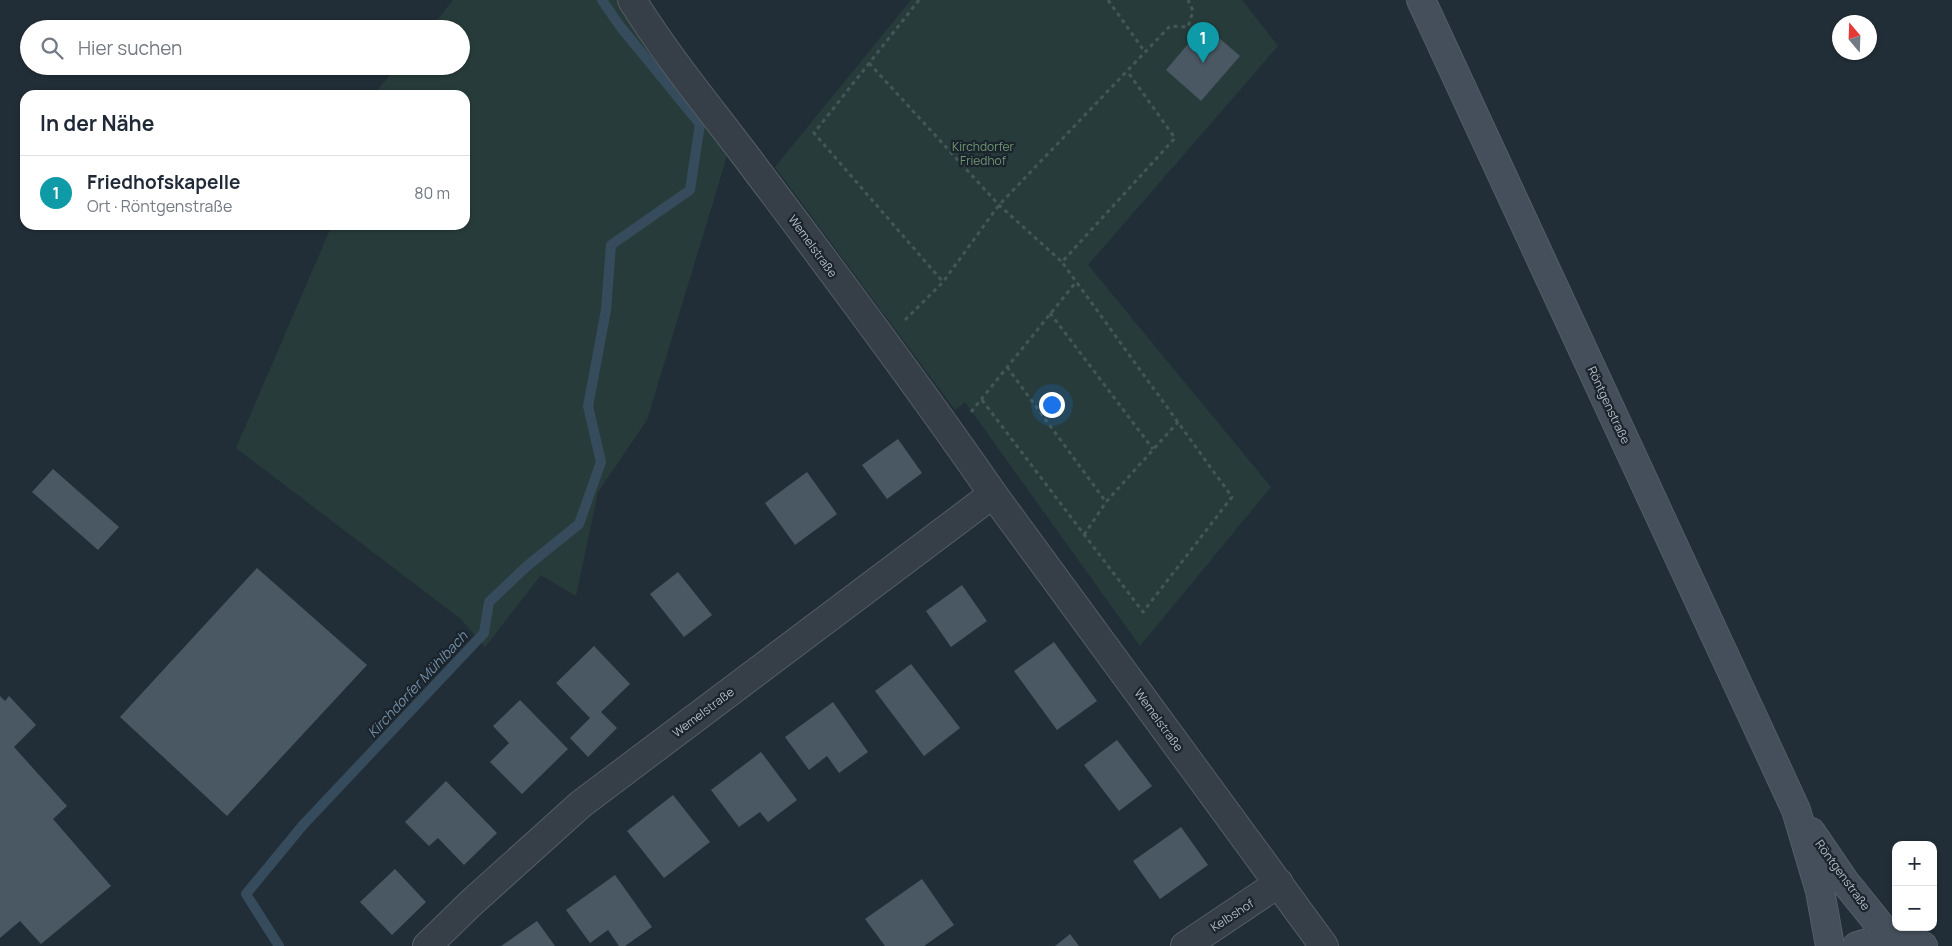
<!DOCTYPE html>
<html lang="de">
<meta charset="utf-8">
<style>
body{margin:0;font-family:Manrope,sans-serif;background:#f6f6f7;color:#1f2937}
.controls{position:absolute;right:15px;bottom:15px;display:grid;overflow:hidden;border-radius:10px;box-shadow:0 1px 4px #0004}
.controls button{width:45px;height:45px;display:grid;place-items:center;padding:0;border:0;border-bottom:1px solid #e0e1e3;background:#fff;color:#1f2937;font:25px sans-serif}
.compass{position:absolute;left:1832px;top:15px;width:45px;height:45px;border-radius:50%;background:#fff;box-shadow:0 1px 4px #0004;rotate:341deg}
.you{position:absolute;left:1051px;top:404px;width:18px;height:18px;margin:-12px;border:4px solid #fff;border-radius:50%;background:#1a73e8;box-shadow:0 0 0 8px #1a73e833}
.badge{display:grid;place-items:center;width:32px;height:32px;border-radius:50%;background:#7c3aed;color:#fff;font-size:16px;font-weight:700}
.pin{position:absolute;translate:-50% -41px;filter:drop-shadow(0 1px 2px #0008)}
.pin::after{content:'';position:absolute;top:26px;width:18px;height:15px;background:inherit;clip-path:polygon(0 0,100% 0,50% 100%)}
.list{margin:0;padding:0;list-style:none}
h2{display:flex;justify-content:space-between;align-items:center;height:65px;margin:0;padding:0 20px;font-size:21px}
h2 small{font-size:16px;font-weight:400;color:#747a83}
.list li{display:grid;grid-template-columns:32px 1fr auto;gap:15px;align-items:center;box-sizing:border-box;height:75px;padding:0 20px;border-top:1px solid #e0e1e3}
.list b{display:block;font-size:19px;white-space:nowrap}
.list p{margin:0;font-size:16px;white-space:nowrap;color:#747a83}
.list em{font-size:16px;font-style:normal;color:#747a83}
.icon{flex:none;width:28px;height:28px;fill:none;stroke:currentColor;stroke-width:2;stroke-linecap:round;stroke-linejoin:round}
.map{position:relative;flex:none;width:1952px;height:946px;overflow:hidden}
.search{position:absolute;background:#fff;box-shadow:0 1px 4px #0004;left:20px;top:20px;width:450px;height:55px;display:flex;align-items:center;gap:12px;box-sizing:border-box;padding:0 18px;border-radius:28px;color:#747a83;font-size:19px}
.panel{position:absolute;background:#fff;box-shadow:0 1px 4px #0004;left:20px;top:90px;width:450px;height:140px;border-radius:15px}
.map>svg:first-child{display:block}
</style>
<div class="map">
<svg width="1952" height="946" viewBox="0 0 1952 946">
<rect width="100%" height="100%" fill="#222e37"/>
<path fill="#273c3a" d="M453 0H622L727 156 647 420 598 492 576 596 541 575 485 647 461 619 236 448 332 225H465V95H373L398 66H461V29H430Z
M911 0H1242L1278 46 1088 265 1271 487 1140 646 965 402 955 410 775 167Z"/>
<g fill="none" stroke-linecap="round" stroke-linejoin="round">
<path stroke="#364c5d" stroke-width="10" d="M279 946 246 894 303 825 484 633 489 602 527 566 579 524 601 462 588 406 606 310 611 245 690 190 700 124 619 25 602 0"/>
</g>
<path fill="#4a5863" d="M1204 25 1240 56 1201 101 1166 70Z
M898 439 922 473 887 499 862 465Z
M53 469 119 527 98 550 32 492Z
M807 472 837 514 795 545 765 503Z
M257 568 367 665 227 816 120 717Z
M678 572 712 615 684 637 650 594Z
M962 585 987 621 951 647 926 611Z
M1054 642 1097 701 1057 730 1014 671Z
M594 646 630 684 601 712 617 728 588 757 570 738 590 718 556 683Z
M911 664 960 728 924 756 875 691Z
M0 696 5 701 9 696 36 725 14 747 67 806 53 819 111 886 41 944 20 921 0 938Z
M520 700 568 749 522 794 490 762 509 743 493 726Z
M833 702 868 752 839 773 827 756 809 770 785 737Z
M1117 740 1152 786 1119 811 1084 765Z
M761 752 797 800 768 822 760 812 739 827 711 790Z
M446 781 497 833 464 865 438 838 429 846 405 822Z
M673 795 710 842 664 878 627 831Z
M1181 827 1208 865 1160 899 1133 861Z
M395 869 426 902 392 935 360 902Z
M615 875 652 927 625 946H619L608 930 590 943 566 910Z
M922 879 954 925 924 946H885L865 919Z
M537 921 555 946H501Z
M1070 934 1079 946H1055Z"/>
<g fill="none" stroke-linecap="round" stroke-linejoin="round">
<defs>
<path id="street" d="M632 0C669 60 715 114 757 171 837 277 917 384 993 494
M427 946 470 904 581 804 993 494 1324 946
M1185 946 1279 883"/>
<path id="secondary" d="M1421 0 1796 810 1820 891 1830 946
M1811 832 1845 882 1891 939
M1857 946C1879 939 1902 936 1923 946"/>
</defs>
<use href="#street" stroke="#535d66" stroke-width="30"/>
<use href="#secondary" stroke="#535d66" stroke-width="30"/>
<path stroke="#445757" stroke-width="3" stroke-dasharray="4 4" stroke-linecap="butt" d="M919 0 814 133 943 282
M1108 0 1145 52
M869 63 999 205 1062 262 1175 138 1127 71
M1050 313 1153 449
M905 320 943 282 999 205 1170 26 1188 27 1193 11 1188 0
M1007 367 1106 502
M982 400 1143 612 1232 497 1062 262
M971 412 1076 282
M1084 535 1106 502 1178 422"/>
<use href="#street" stroke="#363f48" stroke-width="28"/>
<use href="#secondary" stroke="#444f5b" stroke-width="28"/>
</g>
<g text-anchor="middle" dominant-baseline="central" stroke-width="4.5" stroke-linejoin="round" paint-order="stroke">
<g font-size="12" fill="#709874" stroke="#1b242c">
<text x="983" y="146">Kirchdorfer<tspan x="983" dy="14">Friedhof</tspan></text>
</g>
<g font-size="12" fill="#b0bac4" stroke="#1b242c">
<text transform="translate(813 246) rotate(54)">Wemelstraße</text>
<text transform="translate(1609 405) rotate(65)">Röntgenstraße</text>
<text transform="translate(703 712) rotate(-37)">Wemelstraße</text>
<text transform="translate(1159 720) rotate(54)">Wemelstraße</text>
<text transform="translate(1843 875) rotate(54)">Röntgenstraße</text>
<text transform="translate(1232 915) rotate(-33)">Kelbshof</text>
</g>
<g font-size="14" font-style="italic" fill="#728fa6" stroke="#1b242c">
<text transform="translate(417 684) rotate(-47)">Kirchdorfer Mühlbach</text>
</g>
</g>
</svg>
<div class="controls">
<button>+</button>
<button>−</button>
</div>
<svg class="compass" viewBox="-18 -18 36 36"><path d="M0-13l5 13h-10z" fill="#e53935"/><path d="M0 13l5-13h-10z" fill="#747a83"/></svg>
<div class="you"></div>
<div class="pin badge" style="left:1203px;top:63px;background:#0f9aa8">1</div>
<div class="search"><svg class="icon" aria-label="search" viewBox="0 0 24 24"><circle cx="10" cy="10" r="6"/><path d="M15 15l6 6"/></svg>Hier suchen</div>
<section class="panel">
<h2>In der Nähe<small></small></h2>
<ul class="list">
<li><span class="badge" style="background:#0f9aa8">1</span><div><b>Friedhofskapelle</b><p>Ort · Röntgenstraße</p></div><em>80 m</em></li>
</ul>
</section>
</div>
